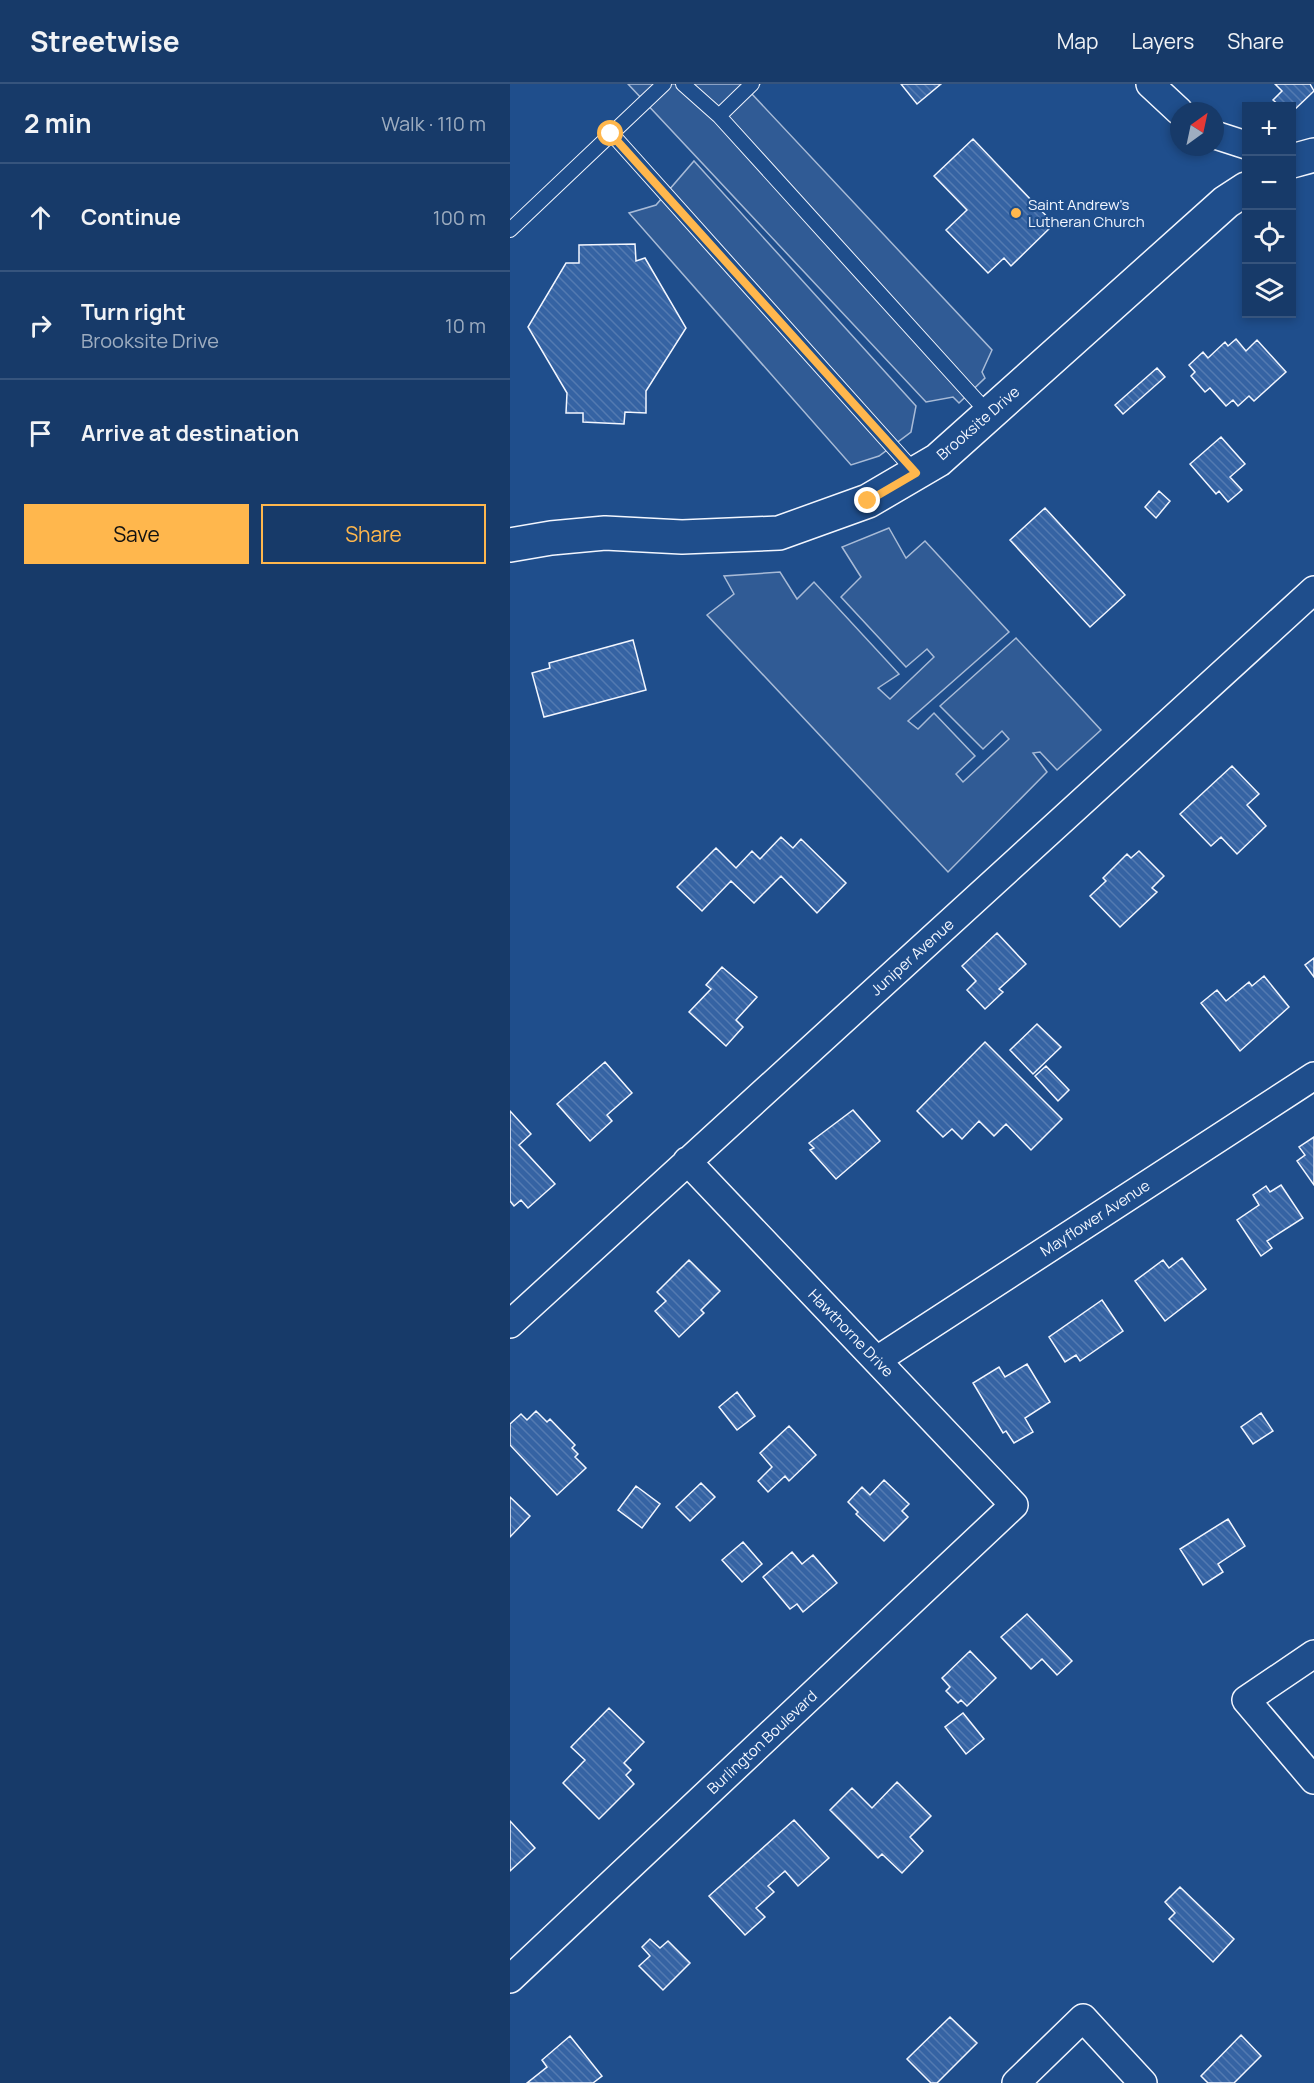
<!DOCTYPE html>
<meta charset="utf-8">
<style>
body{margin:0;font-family:Manrope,sans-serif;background:#20416f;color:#f1f3f6}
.controls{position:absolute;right:18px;top:18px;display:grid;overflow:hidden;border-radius:0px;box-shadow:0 3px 9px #0003}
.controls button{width:54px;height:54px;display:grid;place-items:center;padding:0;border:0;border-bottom:2px solid #36547d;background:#173a69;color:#f1f3f6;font:30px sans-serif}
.compass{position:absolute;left:660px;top:18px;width:54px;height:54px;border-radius:50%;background:#173a69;box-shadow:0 3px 9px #0003;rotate:33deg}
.stop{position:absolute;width:18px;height:18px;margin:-14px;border:4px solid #ffb74d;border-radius:50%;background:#fff}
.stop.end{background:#ffb74d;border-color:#fff;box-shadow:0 2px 6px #0008}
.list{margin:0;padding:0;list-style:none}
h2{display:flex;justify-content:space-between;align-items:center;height:78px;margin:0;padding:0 24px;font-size:26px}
h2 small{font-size:20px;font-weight:400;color:#9eadc0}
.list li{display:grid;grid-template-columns:39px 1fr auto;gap:18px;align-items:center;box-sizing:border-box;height:108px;padding:0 24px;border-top:2px solid #36547d}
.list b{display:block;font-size:22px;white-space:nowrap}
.list p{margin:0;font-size:20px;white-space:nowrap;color:#9eadc0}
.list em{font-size:20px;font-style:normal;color:#9eadc0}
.actions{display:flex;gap:12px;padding:18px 24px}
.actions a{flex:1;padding:14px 0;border:2px solid #ffb74d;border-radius:0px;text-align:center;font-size:21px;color:#ffb74d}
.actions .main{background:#ffb74d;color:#111}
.icon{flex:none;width:33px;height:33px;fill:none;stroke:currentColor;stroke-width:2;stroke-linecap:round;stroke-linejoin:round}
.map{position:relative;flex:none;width:804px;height:1999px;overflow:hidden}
header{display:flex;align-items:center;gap:36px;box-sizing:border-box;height:84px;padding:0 30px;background:#173a69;border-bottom:2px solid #36547d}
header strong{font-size:28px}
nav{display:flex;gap:33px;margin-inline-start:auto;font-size:21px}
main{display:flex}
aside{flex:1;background:#173a69}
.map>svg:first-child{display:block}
</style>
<header>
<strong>Streetwise</strong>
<nav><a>Map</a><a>Layers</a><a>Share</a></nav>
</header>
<main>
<aside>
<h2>2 min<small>Walk · 110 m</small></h2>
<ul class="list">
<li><svg class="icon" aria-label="ahead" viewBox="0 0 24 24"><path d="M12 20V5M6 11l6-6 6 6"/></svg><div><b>Continue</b></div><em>100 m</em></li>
<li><svg class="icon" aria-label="right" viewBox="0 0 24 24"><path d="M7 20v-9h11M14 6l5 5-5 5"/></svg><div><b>Turn right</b><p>Brooksite Drive</p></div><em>10 m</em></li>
<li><svg class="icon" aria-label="arrive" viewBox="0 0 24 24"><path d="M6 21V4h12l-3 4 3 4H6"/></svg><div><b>Arrive at destination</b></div></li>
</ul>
<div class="actions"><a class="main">Save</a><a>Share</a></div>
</aside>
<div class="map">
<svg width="804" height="1999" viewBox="0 0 804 1999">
<defs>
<pattern id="building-back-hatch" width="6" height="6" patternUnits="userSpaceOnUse" patternTransform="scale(1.5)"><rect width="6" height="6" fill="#3563a3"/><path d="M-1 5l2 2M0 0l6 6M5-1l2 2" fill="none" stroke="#537ab1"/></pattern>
</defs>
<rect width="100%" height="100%" fill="#1f4e8c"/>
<path fill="#305b95" stroke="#a8bbd7" stroke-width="1.5" d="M118 0H250L241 9 482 266 472 288 475 294 449 319 443 313 416 318Z
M184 77 406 322 401 348 369 372 341 381 119 129 146 121Z
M379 444 396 474 415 457 499 548 398 637 408 645 424 629 465 672 446 690 453 698 499 655 492 647 473 665 430 622 506 554 591 646 547 686 530 668 523 669 537 688 438 788 197 531 224 510 214 492 270 488 287 515 304 498 389 590 368 604 380 615 424 573 417 565 396 583 331 513 351 493 332 463Z"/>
<path fill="url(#building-back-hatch)" stroke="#f2f6ff" stroke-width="1.5" d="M391 0H431L407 20Z
M765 0H800L804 7 782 28V22H770L763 16 772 7Z
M463 55 544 140 501 182 494 174 478 189 436 146 457 126 424 92Z
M125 160 126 177 135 174 176 244 136 307V329L115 328 114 340 73 338V329H56L57 309 18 243 56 179H69V161Z
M726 255 736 267 747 256 776 288 744 317 739 312 728 322 723 316 716 322 700 304 695 308 681 292 685 288 679 281 693 268 698 274 715 258 718 262Z
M647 284 655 293 613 330 605 321Z
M711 353 735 380 720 393 732 406 718 418 709 407 706 410 680 380Z
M649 407 660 417 646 434 635 423Z
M535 424 615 511 580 543 500 456Z
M123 556 136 606 34 633 22 589 40 584 39 579Z
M722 682 749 710 737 721 756 742 727 770 711 753 701 762 670 730Z
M271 753 283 764 291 755 336 799 307 829 271 792 244 819 221 797 192 827 167 803 206 764 226 784 242 767 250 775Z
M629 767 654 792 642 804 647 808 610 843 580 812 596 797 593 794 617 770 621 774Z
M487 849 516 880 489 905 493 908 475 925 457 906 466 897 452 882Z
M804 874V893L795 881Z
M212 883 247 913 226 936 233 943 216 962 179 928 201 905 196 901Z
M754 892 779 923 730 967 691 919 707 906 716 917 739 898 742 902Z
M527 940 551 963 523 990 500 966Z
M475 958 552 1035 521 1066 496 1040 484 1052 469 1037 452 1055 442 1045 433 1053 407 1027Z
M95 978 122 1009 97 1031 102 1037 80 1057 47 1020Z
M536 982 559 1006 548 1017 525 992Z
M343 1026 370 1057 326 1095 300 1066 304 1064 299 1059Z
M0 1027 21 1050 9 1061 45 1100 18 1124 11 1116 4 1122 0 1117Z
M804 1053V1101L787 1077 795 1071 789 1063Z
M771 1101 793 1134 757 1157 762 1164 751 1172 727 1136 749 1121 743 1111 756 1102 760 1108Z
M672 1174 696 1205 655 1237 625 1197 653 1176 659 1184Z
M179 1176 210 1207 191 1226 194 1229 169 1253 145 1227 156 1217 147 1208Z
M592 1216 613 1247 570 1277 566 1271 555 1278 539 1253Z
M517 1280 540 1318 515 1334 523 1348 504 1359 496 1347 493 1349 463 1299 489 1283 495 1293Z
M227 1308 245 1332 227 1346 209 1323Z
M26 1327 37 1338 40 1335 65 1361 62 1364 68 1370 65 1373 76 1384 47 1411 0 1361V1340L11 1330 17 1336Z
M751 1329 763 1347 743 1360 731 1343Z
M279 1342 306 1371 279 1397 275 1392 258 1408 248 1397 262 1383 250 1369Z
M374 1396 399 1420 392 1427 398 1433 374 1457 346 1430 348 1428 338 1418 352 1403 360 1411Z
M191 1399 205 1413 180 1437 166 1423Z
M126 1402 150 1420 132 1444 108 1426Z
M0 1413 20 1432 0 1453Z
M718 1435 735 1462 708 1480 713 1488 693 1501 670 1465Z
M233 1458 252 1480 232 1498 212 1476Z
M282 1468 292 1480 303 1471 327 1499 293 1528 287 1520 280 1525 253 1493Z
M517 1530 562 1577 547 1591 532 1575 521 1585 491 1553Z
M460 1567 486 1594 457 1622 451 1616 448 1619 436 1607 440 1603 432 1594Z
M99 1624 134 1658 114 1679 121 1686 116 1691 124 1700 89 1735 53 1699 75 1676 61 1663Z
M453 1629 474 1655 456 1670 435 1643Z
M387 1698 421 1732 400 1753 413 1767 392 1789 372 1770 368 1774 320 1726 342 1704 362 1724Z
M284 1736 319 1774 288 1802 275 1787 258 1802 264 1808 246 1824 255 1833 235 1851 199 1812Z
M0 1737 25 1764 0 1787Z
M670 1803 724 1855 703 1878 659 1835 665 1829 655 1818Z
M140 1855 150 1864 158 1857 180 1879 153 1906 129 1882 140 1872 132 1863Z
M440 1933 467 1959 427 1999H421L397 1975Z
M731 1951 751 1972 724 1999H698L691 1992Z
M60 1952 92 1992 83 1999H17L37 1983 32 1976Z"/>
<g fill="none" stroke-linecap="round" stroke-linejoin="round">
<defs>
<path id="service" d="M173 0 209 32 479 330
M209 32 242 0
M101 49 406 389
M0 146 154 0"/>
<path id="minor" d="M640 0 669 27
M705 51 736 61
M0 1240 804 506
M367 1276 804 992
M804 1570 736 1616 804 1696
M0 1895 504 1421 177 1077
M506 1999 573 1934 633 1999"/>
<path id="tertiary" d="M782 77 804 71
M0 461 41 454 95 449 172 453 269 449 358 417 428 376 716 118 736 105"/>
</defs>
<use href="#service" stroke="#f2f6ff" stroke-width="16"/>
<use href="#minor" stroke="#f2f6ff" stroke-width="30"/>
<use href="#tertiary" stroke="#f2f6ff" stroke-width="36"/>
<use href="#service" stroke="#1f4e8c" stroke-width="14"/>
<use href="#minor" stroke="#1f4e8c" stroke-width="27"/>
<use href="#tertiary" stroke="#1f4e8c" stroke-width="33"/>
</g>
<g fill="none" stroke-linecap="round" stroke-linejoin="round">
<path stroke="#ffb74d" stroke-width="8" d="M101 50 406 389 358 417"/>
</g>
<circle fill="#ffb74d" stroke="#1f4e8c" stroke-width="2" cx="506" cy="129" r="6"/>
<g text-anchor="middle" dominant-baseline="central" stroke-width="4.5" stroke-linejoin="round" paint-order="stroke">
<g font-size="15" fill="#f2f6ff" stroke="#1f4e8c" text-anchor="start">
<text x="518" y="120">Saint Andrew's<tspan x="518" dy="17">Lutheran Church</tspan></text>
</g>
<g font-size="15" fill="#f2f6ff" stroke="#1f4e8c">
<text transform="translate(468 339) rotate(-41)">Brooksite Drive</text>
<text transform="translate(402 873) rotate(-42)">Juniper Avenue</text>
<text transform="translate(585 1134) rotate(-33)">Mayflower Avenue</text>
<text transform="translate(341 1249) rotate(46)">Hawthorne Drive</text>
<text transform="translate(252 1658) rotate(-43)">Burlington Boulevard</text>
</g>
</g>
</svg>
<div class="controls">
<button>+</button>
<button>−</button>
<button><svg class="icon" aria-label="locate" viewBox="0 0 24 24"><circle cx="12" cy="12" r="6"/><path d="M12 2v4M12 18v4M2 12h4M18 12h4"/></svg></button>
<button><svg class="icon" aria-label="layers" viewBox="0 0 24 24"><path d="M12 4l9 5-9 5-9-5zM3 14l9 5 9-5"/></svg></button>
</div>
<svg class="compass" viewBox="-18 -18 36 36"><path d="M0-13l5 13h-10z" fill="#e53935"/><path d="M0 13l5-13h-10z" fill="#9eadc0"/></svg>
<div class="stop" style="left:101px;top:50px"></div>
<div class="stop end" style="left:358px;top:417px"></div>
</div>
</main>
